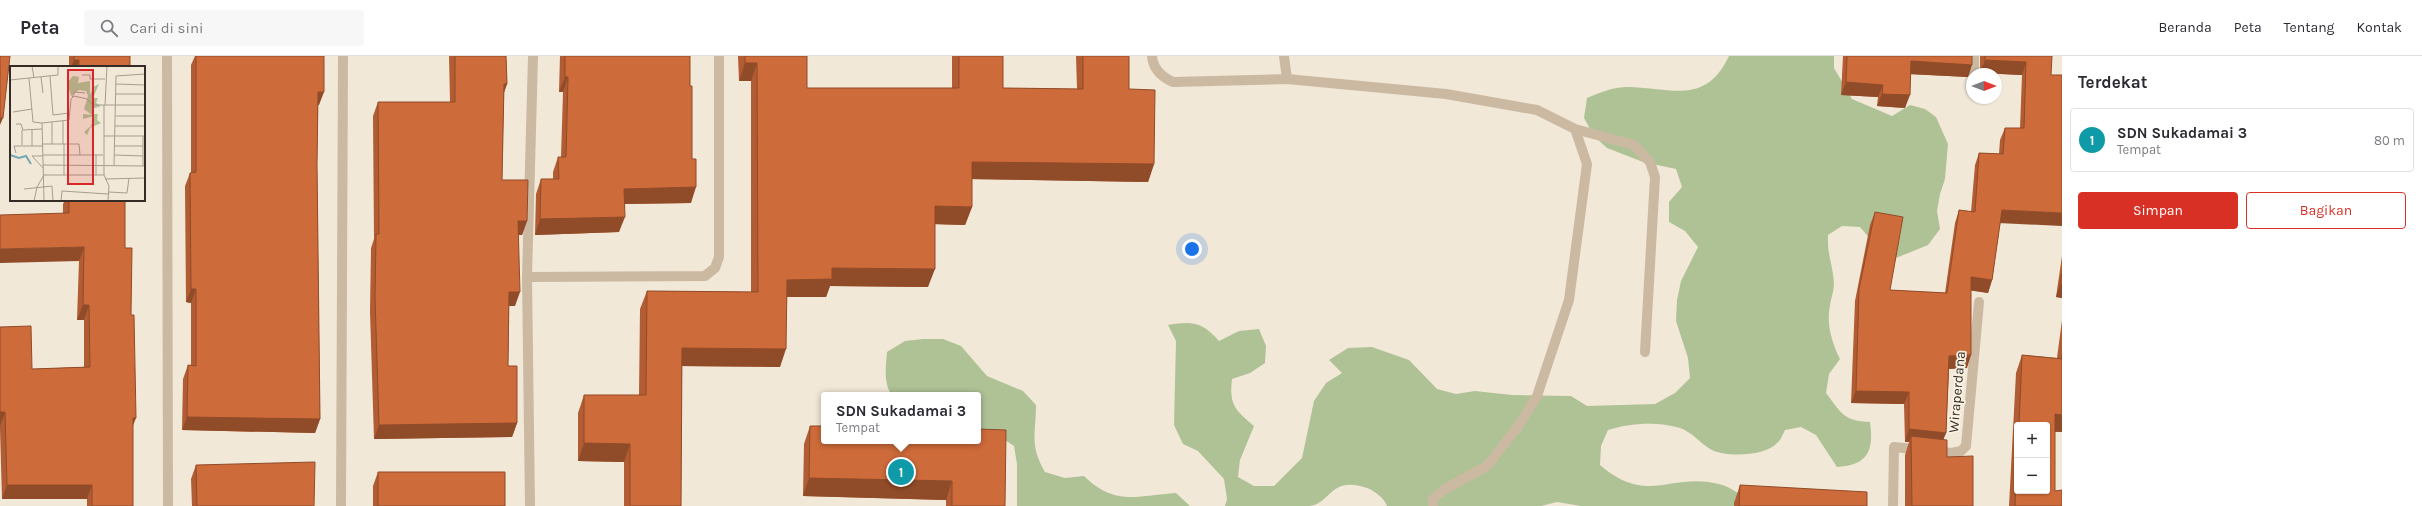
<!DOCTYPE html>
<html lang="id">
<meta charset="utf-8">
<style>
body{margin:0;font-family:Karla,sans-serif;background:#f7f7f7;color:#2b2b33}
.controls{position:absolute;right:12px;bottom:12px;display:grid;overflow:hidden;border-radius:4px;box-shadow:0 1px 3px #0004}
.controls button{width:36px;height:36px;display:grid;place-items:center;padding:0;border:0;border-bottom:1px solid #e1e1e2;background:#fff;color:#2b2b33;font:20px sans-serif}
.compass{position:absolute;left:1966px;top:12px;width:36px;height:36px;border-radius:50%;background:#fff;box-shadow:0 1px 3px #0004;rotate:90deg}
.you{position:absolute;left:1192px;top:193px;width:14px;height:14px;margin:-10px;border:3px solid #fff;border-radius:50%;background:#1a73e8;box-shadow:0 0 0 6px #1a73e833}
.badge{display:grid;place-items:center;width:26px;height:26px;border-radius:50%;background:#d93025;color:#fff;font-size:13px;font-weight:700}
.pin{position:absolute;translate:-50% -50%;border:2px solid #fff;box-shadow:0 1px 4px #0006}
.popup{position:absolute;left:821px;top:336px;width:160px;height:52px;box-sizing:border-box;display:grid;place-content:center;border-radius:4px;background:#fff;filter:drop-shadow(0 1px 3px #0005);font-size:13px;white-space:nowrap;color:#7c7c81}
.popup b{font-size:15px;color:#2b2b33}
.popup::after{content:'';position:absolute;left:50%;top:100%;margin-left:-8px;border:8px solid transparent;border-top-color:#fff}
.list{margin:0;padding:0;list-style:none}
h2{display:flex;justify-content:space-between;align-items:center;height:52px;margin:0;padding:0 16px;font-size:17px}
h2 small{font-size:13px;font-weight:400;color:#7c7c81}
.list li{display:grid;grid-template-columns:26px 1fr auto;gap:12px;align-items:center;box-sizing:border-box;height:64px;margin:0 8px 8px;padding:0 8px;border:1px solid #e1e1e2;border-radius:4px}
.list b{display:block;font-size:15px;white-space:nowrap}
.list p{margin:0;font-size:13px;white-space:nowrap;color:#7c7c81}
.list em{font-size:13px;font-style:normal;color:#7c7c81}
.actions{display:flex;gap:8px;padding:12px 16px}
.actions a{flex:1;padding:9px 0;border:1px solid #d93025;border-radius:4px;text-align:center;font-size:14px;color:#d93025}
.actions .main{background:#d93025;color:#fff}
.icon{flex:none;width:22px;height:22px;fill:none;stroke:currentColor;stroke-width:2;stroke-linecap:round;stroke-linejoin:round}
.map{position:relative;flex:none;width:2062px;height:450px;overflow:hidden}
header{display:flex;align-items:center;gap:24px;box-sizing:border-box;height:56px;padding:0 20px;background:#fff;border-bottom:1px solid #e1e1e2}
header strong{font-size:19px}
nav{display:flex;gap:22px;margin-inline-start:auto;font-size:14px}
.search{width:280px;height:36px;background:#f7f7f7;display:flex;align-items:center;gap:10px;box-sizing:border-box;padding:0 14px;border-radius:4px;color:#7c7c81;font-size:15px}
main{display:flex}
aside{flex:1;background:#fff}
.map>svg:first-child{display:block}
</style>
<header>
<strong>Peta</strong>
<div class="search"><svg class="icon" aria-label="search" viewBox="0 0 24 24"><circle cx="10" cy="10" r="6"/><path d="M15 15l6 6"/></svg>Cari di sini</div>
<nav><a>Beranda</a><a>Peta</a><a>Tentang</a><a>Kontak</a></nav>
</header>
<main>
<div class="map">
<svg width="2062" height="450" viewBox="0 0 2062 450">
<rect width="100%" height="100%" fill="#f2e8d7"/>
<path fill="#afc296" d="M1729 0H1834V12L1852 43 1892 60 1910 49 1925 53 1936 61 1948 88 1945 123 1940 138 1937 155 1940 173 1928 189 1896 202 1880 201 1871 184 1860 171 1842 170 1828 179C1827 199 1833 209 1834 228 1834 235 1831 242 1830 249 1826 268 1832 287 1840 303L1829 318 1826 337C1842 358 1844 365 1870 366 1874 395 1868 409 1837 411L1816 379 1801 371 1785 374C1783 378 1781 384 1777 387 1766 400 1725 402 1710 393 1700 387 1692 376 1680 372 1658 365 1629 367 1608 374L1601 390 1600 409C1648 450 1669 416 1719 428 1732 431 1745 442 1756 450H1581L1557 446 1541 450H1387C1384 442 1375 435 1367 432 1330 419 1331 448 1309 450 1282 450 1253 450 1225 450L1227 443 1224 423 1198 395 1183 388 1174 369 1176 285 1168 269C1193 265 1202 266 1219 285L1239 275 1259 273 1266 290 1265 307 1250 317 1232 323C1229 349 1235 354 1254 370L1240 404 1238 421 1254 430H1274L1302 402 1314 345 1326 327 1342 317 1329 304 1348 292 1372 291 1409 304 1437 333 1456 338 1475 335 1512 339 1571 340 1587 350 1655 348 1675 337 1690 322 1688 302 1676 265 1677 244 1681 225 1698 191 1685 175 1669 166V146L1682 131 1676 113 1643 106 1607 92 1594 80 1584 62 1587 42C1601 36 1615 30 1631 31 1675 33 1706 48 1729 0Z
M923 283H943L961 290 987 320 1023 335 1036 349C1036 378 1029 388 1045 416L1065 422 1084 420C1115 450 1135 440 1176 437L1190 450H1017V408L1014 390 993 376 978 379V339H892C883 328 886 309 887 296L905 285Z"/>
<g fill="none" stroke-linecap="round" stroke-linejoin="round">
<path stroke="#cbb9a2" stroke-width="10" d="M167 0 168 450
M1152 0C1153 13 1162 21 1173 26L1287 23 1446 38 1537 54 1575 73 1587 108 1569 244 1537 340 1517 372 1487 410 1445 433 1433 443V450
M1284 0 1287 23
M1974 0V18
M1575 73 1634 89 1650 106 1655 121 1645 296
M527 221 705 220 715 212 719 201V0
M341 450 343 0
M530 450 527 221 533 0
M1893 450 1894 391 1952 397 1961 395 1966 390 1979 246"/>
</g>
<path fill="#b15c32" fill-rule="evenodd" d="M69 0H130V11H69Z
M195 0H324L319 49H318L317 108 320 363 315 377 182 374 183 323 188 309H191V247L186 246 185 130 190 117H191V9Z
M449 0H506L507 28 504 36 502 124 527 165 522 179H518L515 250H509L508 310 517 367 512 381 374 383 370 256 371 192 374 183 373 60 378 46H450Z
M560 0H690V30L691 147 625 148 619 176 535 179 536 138 541 123H553V116L558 101H561L563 36H559Z
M738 0H807V32H952V0H1003V32L1077 33 1076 0H1129V33L1154 108 1148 126 972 123V151L965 169 935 168 928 231 830 230 826 241H787L780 311 682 310 681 450H624V406L578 405V357L584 339H639L640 253 647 235 751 236V25H739Z
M1843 0H1972L1968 21 1911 18 1905 52 1877 50 1878 41 1841 39Z
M1980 0H2052L2000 167 1992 224 1988 237 1971 234 1967 312 1949 313 1946 377 1943 384 1947 401 1973 450H1905V399L1909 386H1905L1904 348 1851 347 1855 245 1870 169 1875 156 1890 234 1945 237 1955 167 1959 154 1971 156 1975 109 1979 97 1999 98 2000 84 2005 72H2020L2022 19 1980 17Z
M65 144H125V192L131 259 133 370V450H87V443H2L0 373V271L32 313 84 311V264H77L79 205 63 157V148Z
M2062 200V242L2056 241Z
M2062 264V376H2055V435L2062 450H2009L2016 317 2022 299 2057 302ZM2017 369H2047L2017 435Z
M810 370 978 385 1005 450H946V444L803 440 804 388Z
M196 409 314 450H192L191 423Z
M378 416 505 450H373V430Z
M1740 429 1867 450H1734V447Z"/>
<path fill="#904b29" d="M74 4H79L77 11H71Z
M1985 4 2026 6 2022 19 1980 17Z
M1911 5 1972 9 1968 21 1907 18Z
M745 7H757L751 25H739Z
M565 21H568L563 36H559Z
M1846 26 1883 29 1878 41 1841 39Z
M504 28H507L502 42Z
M318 36H324L319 49H313Z
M1882 38 1910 39 1905 52 1877 50Z
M0 62H3L0 69Z
M972 106 1154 108 1148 126 965 123Z
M696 131 691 147 619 148 624 133Z
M935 150 972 151 965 169 929 168Z
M2002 154 2062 157V170L1998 167Z
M625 161 619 176 535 179 540 163Z
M518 165H527L522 179H513Z
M84 191 79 205 0 207V193Z
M832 212 935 213 928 231 830 230 826 241H780L787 224Z
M1971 221 1992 224 1988 237 1967 234Z
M2060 228 2062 229V242L2056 241Z
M191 233H196L191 247 186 246Z
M509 236H520L515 250H504Z
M83 249H89L84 264H77Z
M682 292 786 293 780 311 676 310Z
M1971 299 1967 312 1945 313 1949 300Z
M1856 335 1909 336 1904 348 1851 347Z
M0 356H5L0 370Z
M2055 358 2062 359V376L2049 375Z
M187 361 320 363 315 377 182 374Z
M133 362H136L130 377Z
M517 367 512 381 374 383 379 369Z
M1909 373 1946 377 1941 389 1911 380 1909 386H1905Z
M584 387 630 388 624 406 578 405Z
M809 422 952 425 946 444 803 440Z
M7 429H92L87 443H2Z"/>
<path fill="#ce6b3a" stroke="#904b29" d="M0 0H10L3 62H0Z
M74 0H130V11H79V4H74Z
M196 0H324V36H318L317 108 320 363 187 361 188 309 196 310V233H191L190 117 196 116Z
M455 0H506L507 28H504L502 124H528L527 165H518L520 236H509L508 310H517V367L379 369 375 242 376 178H379L378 46H455Z
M565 0H690V30H692V103H696V131L624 133 625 161 540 163 541 123H559L558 101H566L568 21H565Z
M745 0H807V32H959V0H1003V32L1083 33V0H1129V33L1155 34 1154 108 972 106V151L935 150V213L832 212V223L787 224 786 293 682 292 681 450H630V388L584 387V339H646L647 235 758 236 757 7H745Z
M1847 0H1972V9L1911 5 1910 39 1882 38 1883 29 1846 26Z
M1985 0H2052L2051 19H2062V157L2002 154 1992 224 1971 221V299L1949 300 1946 377 1909 373V336L1856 335 1859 233 1875 156 1903 161 1890 234 1947 237 1959 154 1975 156 1979 97 2003 98 2005 72H2024L2026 6 1985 4Z
M69 144H125V192H132L131 259H134L136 362H133V450H92V429H7L5 356H0V271L31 270 32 313 90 311 89 249H83L84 191 0 193V159L69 157Z
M2062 217V229L2060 228Z
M2022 299 2062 303V299V359L2055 358V435L2062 434V450H2015L2017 400V435H2047V369H2019Z
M810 370H824V385H978V373L1006 374 1005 450H952V425L809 422Z
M1911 380 1947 384V401L1973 400V450H1912Z
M315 406 314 450H197L196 409Z
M378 416H505V450H378Z
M1740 429 1867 436V450H1739Z"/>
<g text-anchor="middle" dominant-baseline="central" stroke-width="3.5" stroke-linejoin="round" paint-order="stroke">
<g font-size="14" fill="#352c25" stroke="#faf2e3">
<text transform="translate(1957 336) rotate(-85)">Wiraperdana</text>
</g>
</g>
<g transform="translate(10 10)">
<rect width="135" height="135" fill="#f2e8d7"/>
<path d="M63 10 69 11 68 17 80 15V29L83 21 89 18 83 32H88L86 37 91 40 82 43 84 48H88L87 54 91 57 80 62 77 69 74 66 81 60 84 50 73 53V48L82 49 74 43 78 30 76 25 69 24 61 30 57 17Z" fill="#afc296"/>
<path fill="none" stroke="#74a9b1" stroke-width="2" d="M0 89 9 92 16 90 21 98"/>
<path fill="none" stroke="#a69d90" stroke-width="1" d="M22 0 24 12M72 9H80V13H95M40 10 43 49 59 47M31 11 33 27M19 12 23 56 32 57M0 14 48 9V0M106 18 135 19M106 28H135M62 31 65 26 75 27M94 39V109L99 120 98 135M95 39 97 0M3 46 22 43M106 50H135M53 55V78M42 56V78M6 58H11L13 64 32 63M105 60H135M22 63V80M12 64V79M94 70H135M33 78H69L70 89M54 78V109M105 80H133M6 87 4 80H33M33 89H93M105 89 133 90M33 99 135 100M104 99 106 10 135 8M133 100V70M33 102 22 90H33M86 109V89M95 113 135 112M14 123 42 120 43 135M99 126 117 127 119 112M24 135 27 121 34 109H94M34 135 32 57 59 54 61 33 64 30 77 33 83 39H135M51 135 52 125 98 128"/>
<path fill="#d62828" fill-opacity="0.15" stroke="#d62828" stroke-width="2" d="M58 4H83V118H58Z"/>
<rect width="135" height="135" fill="none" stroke="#352c25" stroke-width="2"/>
</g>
</svg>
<div class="controls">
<button>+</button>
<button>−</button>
</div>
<svg class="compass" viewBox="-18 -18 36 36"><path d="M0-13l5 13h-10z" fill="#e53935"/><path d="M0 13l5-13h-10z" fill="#7c7c81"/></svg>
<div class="you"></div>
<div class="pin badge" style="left:901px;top:416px;background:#0f9aa8">1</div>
<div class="popup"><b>SDN Sukadamai 3</b>Tempat</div>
</div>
<aside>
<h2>Terdekat<small></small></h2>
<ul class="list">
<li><span class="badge" style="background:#0f9aa8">1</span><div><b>SDN Sukadamai 3</b><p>Tempat</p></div><em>80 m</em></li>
</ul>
<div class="actions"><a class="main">Simpan</a><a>Bagikan</a></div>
</aside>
</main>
